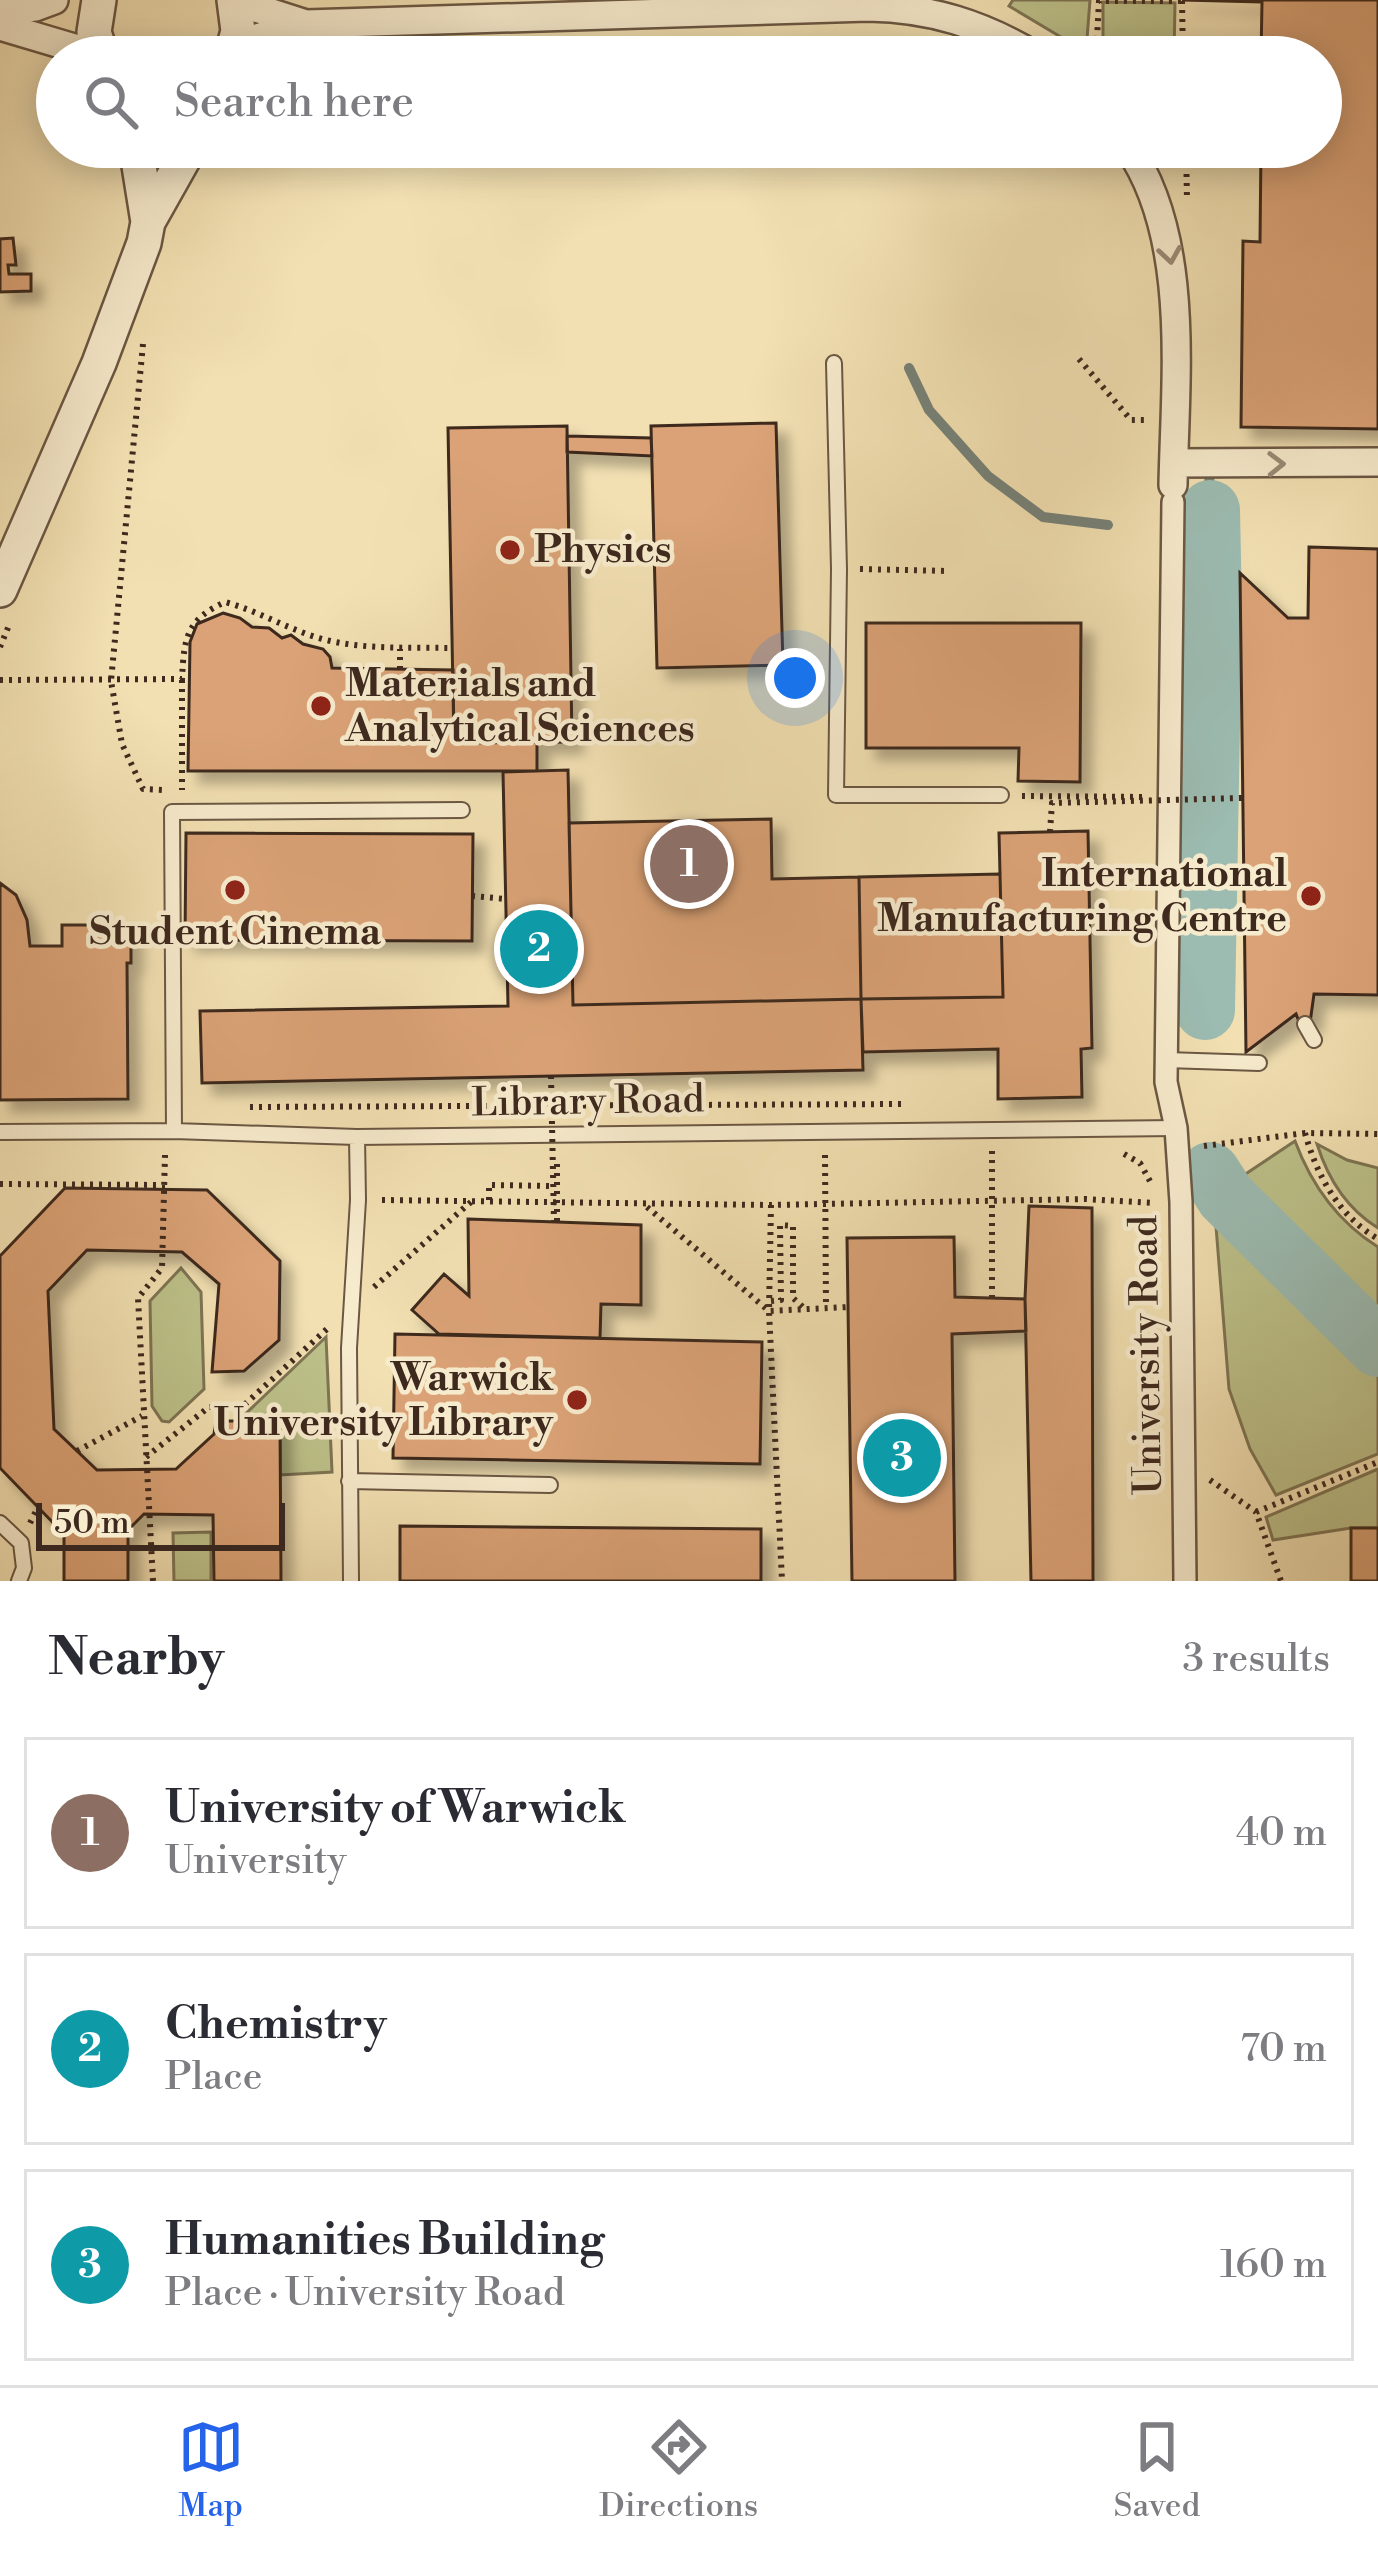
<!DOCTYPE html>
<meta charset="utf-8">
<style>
body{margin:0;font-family:"Libre Bodoni",serif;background:#f7f7f7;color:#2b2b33}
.scale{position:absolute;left:36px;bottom:30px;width:249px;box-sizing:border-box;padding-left:12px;border:6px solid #3e291e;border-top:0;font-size:33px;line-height:42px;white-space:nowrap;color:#3e291e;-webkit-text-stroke:9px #f7ebcd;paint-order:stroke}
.you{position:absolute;left:795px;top:678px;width:42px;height:42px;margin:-30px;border:9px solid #fff;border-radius:50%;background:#1a73e8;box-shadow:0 0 0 18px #1a73e833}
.badge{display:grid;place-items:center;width:78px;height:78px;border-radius:50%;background:#2563eb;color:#fff;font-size:39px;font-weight:700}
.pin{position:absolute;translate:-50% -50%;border:6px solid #fff;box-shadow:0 3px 12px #0006}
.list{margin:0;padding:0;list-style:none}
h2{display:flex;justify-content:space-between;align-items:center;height:156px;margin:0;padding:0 48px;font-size:51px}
h2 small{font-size:39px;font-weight:400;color:#7c7c81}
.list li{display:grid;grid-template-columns:78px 1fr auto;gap:36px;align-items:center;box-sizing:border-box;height:192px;margin:0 24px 24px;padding:0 24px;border:3px solid #e1e1e2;border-radius:0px}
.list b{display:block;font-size:45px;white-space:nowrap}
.list p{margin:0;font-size:39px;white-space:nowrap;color:#7c7c81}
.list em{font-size:39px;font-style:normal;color:#7c7c81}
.icon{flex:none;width:66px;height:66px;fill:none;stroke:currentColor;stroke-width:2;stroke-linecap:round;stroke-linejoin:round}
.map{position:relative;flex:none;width:1378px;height:1581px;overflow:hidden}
.search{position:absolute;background:#fff;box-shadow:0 6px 30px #0003;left:36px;right:36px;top:36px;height:132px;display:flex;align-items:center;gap:30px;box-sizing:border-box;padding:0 42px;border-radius:66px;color:#7c7c81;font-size:45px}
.sheet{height:804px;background:#fff}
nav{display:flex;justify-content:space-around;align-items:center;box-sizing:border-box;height:168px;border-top:3px solid #e1e1e2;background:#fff;font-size:33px;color:#7c7c81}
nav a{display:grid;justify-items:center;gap:6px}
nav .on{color:#2563eb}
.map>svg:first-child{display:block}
</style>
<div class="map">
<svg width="1378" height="1581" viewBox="0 0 1378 1581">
<defs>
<filter id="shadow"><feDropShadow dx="11" dy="11" stdDeviation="6" flood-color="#0004"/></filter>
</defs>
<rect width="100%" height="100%" fill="#f2e0b2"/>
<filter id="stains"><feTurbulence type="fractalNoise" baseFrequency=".00167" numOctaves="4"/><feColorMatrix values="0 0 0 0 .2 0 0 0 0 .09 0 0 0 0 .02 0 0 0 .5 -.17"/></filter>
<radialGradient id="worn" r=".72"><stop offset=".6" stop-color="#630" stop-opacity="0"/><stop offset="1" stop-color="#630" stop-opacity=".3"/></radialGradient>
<path fill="#bdc18a" stroke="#7e7554" stroke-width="3" d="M1013 0H1090L1086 52 1009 6Z
M1103 2 1175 3 1174 57H1103Z
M1295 1141C1311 1184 1338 1222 1378 1247V1454L1276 1495 1250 1449 1229 1389 1215 1214 1238 1179Z
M1317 1144 1347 1160 1378 1168V1228C1347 1209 1328 1179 1317 1144Z
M181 1268 201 1292 204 1389 169 1422 162 1421 152 1406 150 1301Z
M326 1337 332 1472 280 1475V1421H238Z
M1378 1469V1528H1351L1273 1540 1266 1517Z
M211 1532V1581H174L173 1533Z"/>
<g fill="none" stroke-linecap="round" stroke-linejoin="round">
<path stroke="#768177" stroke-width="10" d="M909 368 929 410 988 476 1043 517 1108 525
M1209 464 1210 510"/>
<path stroke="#9cbcb2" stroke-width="60" d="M1205 1010 1212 609 1210 510
M1210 1172 1226 1197 1378 1347"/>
</g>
<path fill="#daa276" stroke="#3e291e" stroke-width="3" filter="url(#shadow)" d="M1182 0H1378V429L1241 427 1243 241 1260 242 1261 147H1321V57H1261L1262 2Z
M13 238 16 265H8L9 274H31V291L0 292V239Z
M776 423 783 665 657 668 651 426Z
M567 426 572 742 454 743 448 428Z
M567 436 651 438 652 456 567 452Z
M1309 547 1378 549V995L1314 994 1310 1023 1298 1019 1296 1014 1246 1052 1240 573 1288 618H1308Z
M223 613 240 618 252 627 269 628 282 638 291 635 303 644 323 649 330 657 332 668 453 670 454 743 537 742V771H188L190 642 197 624Z
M866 623H1081L1080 782 1018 781 1019 748H866Z
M568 770 573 1005 861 999 863 1070 202 1083 200 1011 508 1006 503 772Z
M771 819 772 879 859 877 861 999 573 1005 569 823Z
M1088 831 1092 1048 1081 1049 1082 1097 998 1099V1049L863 1052 861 999 1003 997 999 833Z
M186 833 473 834 472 941 185 940Z
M1000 874 1003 997 861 999 859 877Z
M0 883 16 895 27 920 30 946H62V925H131V963H127L128 1099 0 1100Z
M65 1188 207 1190 280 1261 279 1340 244 1371 212 1372 219 1284 182 1252 87 1250 48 1291 54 1429 97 1470 176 1469 214 1434 216 1421H280L281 1581H214L213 1515 144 1514 128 1530V1581H64V1534L0 1468V1256Z
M1029 1206 1092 1208 1093 1581H1031L1025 1299Z
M468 1219 641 1225V1305L601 1304 600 1338 439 1334 412 1310 444 1274 469 1296Z
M954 1237 955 1297 1025 1299 1026 1331 952 1334 955 1581H852L847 1238Z
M395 1334 762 1342 760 1464 393 1458Z
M400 1526 761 1529V1581H400Z
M1351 1528H1378V1581H1351Z"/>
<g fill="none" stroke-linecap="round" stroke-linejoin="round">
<defs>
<path id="service" d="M834 363 839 569 836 795H1001
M1305 1024 1314 1040
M1166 1060 1259 1063
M174 1131 172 812 462 810
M0 1132 174 1131 357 1137 1176 1128
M349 1481 550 1485
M0 1523 21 1543 24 1568 19 1581
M351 1581 349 1348 358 1200 357 1137"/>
<path id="pedestrian" d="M1173 502 1166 1082 1176 1128 1181 1202 1185 1581"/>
<path id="minor" d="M234 1 306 24
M0 11 35 7 54 0
M0 26 101 56
M236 44 306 24 868 7C931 8 982 24 1037 57
M1128 147C1191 238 1175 378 1173 485
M1174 463 1378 462"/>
<path id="tertiary" d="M99 0 94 32 102 57
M231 57 238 31 234 0
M136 147 148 222
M0 590 99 363 144 243 148 222 184 158 186 147"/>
</defs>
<use href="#service" stroke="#6b5743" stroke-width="18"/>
<use href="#pedestrian" stroke="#6b5743" stroke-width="26"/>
<use href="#minor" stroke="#6b5743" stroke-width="32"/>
<use href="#tertiary" stroke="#6b5743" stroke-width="38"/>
<path stroke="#3e291e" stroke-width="6" stroke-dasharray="3 6" stroke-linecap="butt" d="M1182 1 1183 57
M1064 42 1087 57
M1096 57 1099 1H1182
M1186 147 1187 200
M143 344 111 681 122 744 143 789 164 790
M1079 359 1131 420H1147
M860 569 949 571
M0 647 10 623
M400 669V649
M0 680 182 679C184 638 186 620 225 602 254 610 277 623 304 633 350 651 404 647 452 648
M182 680V790
M1022 796 1147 797
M472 896 506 899
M250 1107 902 1104
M1305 1133C1317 1176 1339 1216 1378 1239
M1204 1146 1305 1133 1378 1134
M992 1151V1297
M1124 1154 1140 1163 1151 1183
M825 1155 826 1308
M0 1184 165 1185
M382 1200 771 1205 1085 1199 1154 1203
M489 1200V1185L554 1186
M771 1205 769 1311 782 1581
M647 1207 769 1311 849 1307
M557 1221V1159
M374 1287 472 1201
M771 1301 781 1300 780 1225 793 1226V1298L803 1307
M77 1451 142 1416
M146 1457 209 1407 243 1406 328 1328
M1210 1480 1256 1512 1281 1581
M1256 1512 1378 1462
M30 1523 38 1507
M153 1581 138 1298 162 1268 165 1155"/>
<use href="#service" stroke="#f7ebcd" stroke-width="14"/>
<use href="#pedestrian" stroke="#f7ebcd" stroke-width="21"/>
<use href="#minor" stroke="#f7ebcd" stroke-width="27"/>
<use href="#tertiary" stroke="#f7ebcd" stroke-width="33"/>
<path stroke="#3e291e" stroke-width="6" stroke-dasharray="3 6" stroke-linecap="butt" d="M1050 832 1052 803 1243 798
M551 1076 554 1221"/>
</g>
<defs><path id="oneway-chevron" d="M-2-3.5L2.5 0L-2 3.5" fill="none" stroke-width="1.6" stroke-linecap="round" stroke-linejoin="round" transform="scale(3)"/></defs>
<g stroke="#9a8a76">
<use href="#oneway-chevron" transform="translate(1170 255) rotate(81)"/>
<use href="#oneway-chevron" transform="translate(1276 464) rotate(-1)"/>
</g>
<g fill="#8f2418" stroke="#f7ebcd" stroke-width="4.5">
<circle cx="510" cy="550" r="12"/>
<circle cx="321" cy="706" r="12"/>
<circle cx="235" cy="890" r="12"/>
<circle cx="1311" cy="896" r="12"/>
<circle cx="577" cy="1400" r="12"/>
</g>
<g text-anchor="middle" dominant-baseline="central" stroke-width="9" stroke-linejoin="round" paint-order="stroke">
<g font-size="39" font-weight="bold" fill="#3e291e" stroke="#f7ebcd" text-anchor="start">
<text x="534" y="550">Physics</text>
<text x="345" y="684">Materials and<tspan x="345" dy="45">Analytical Sciences</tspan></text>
<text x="1287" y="874" text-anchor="end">International<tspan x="1287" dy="45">Manufacturing Centre</tspan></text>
<text x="235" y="932" text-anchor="middle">Student Cinema</text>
<text x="553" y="1378" text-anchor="end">Warwick<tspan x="553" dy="45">University Library</tspan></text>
</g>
<g font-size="39" fill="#3e291e" stroke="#f7ebcd">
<text transform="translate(588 1102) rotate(-1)">Library Road</text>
<text transform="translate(1147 1355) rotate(-91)">University Road</text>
</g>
</g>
<rect width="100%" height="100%" filter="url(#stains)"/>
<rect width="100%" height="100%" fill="url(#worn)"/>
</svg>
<div class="scale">50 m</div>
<div class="you"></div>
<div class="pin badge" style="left:689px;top:864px;background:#8d6e63">1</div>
<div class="pin badge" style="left:539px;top:949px;background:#0f9aa8">2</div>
<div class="pin badge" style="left:902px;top:1458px;background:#0f9aa8">3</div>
<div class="search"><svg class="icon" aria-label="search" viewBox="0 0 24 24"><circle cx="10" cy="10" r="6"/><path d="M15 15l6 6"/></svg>Search here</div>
</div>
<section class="sheet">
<h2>Nearby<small>3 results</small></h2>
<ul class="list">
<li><span class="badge" style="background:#8d6e63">1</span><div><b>University of Warwick</b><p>University</p></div><em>40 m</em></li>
<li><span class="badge" style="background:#0f9aa8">2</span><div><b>Chemistry</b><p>Place</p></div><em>70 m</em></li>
<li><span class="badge" style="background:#0f9aa8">3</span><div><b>Humanities Building</b><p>Place · University Road</p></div><em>160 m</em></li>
</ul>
</section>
<nav>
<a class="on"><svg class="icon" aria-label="map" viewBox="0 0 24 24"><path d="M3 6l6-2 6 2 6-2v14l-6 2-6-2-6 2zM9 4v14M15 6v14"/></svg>Map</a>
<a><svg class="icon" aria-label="directions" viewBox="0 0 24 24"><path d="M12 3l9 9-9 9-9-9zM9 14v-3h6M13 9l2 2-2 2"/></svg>Directions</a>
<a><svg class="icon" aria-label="saved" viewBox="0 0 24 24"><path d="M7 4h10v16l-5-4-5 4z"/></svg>Saved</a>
</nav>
